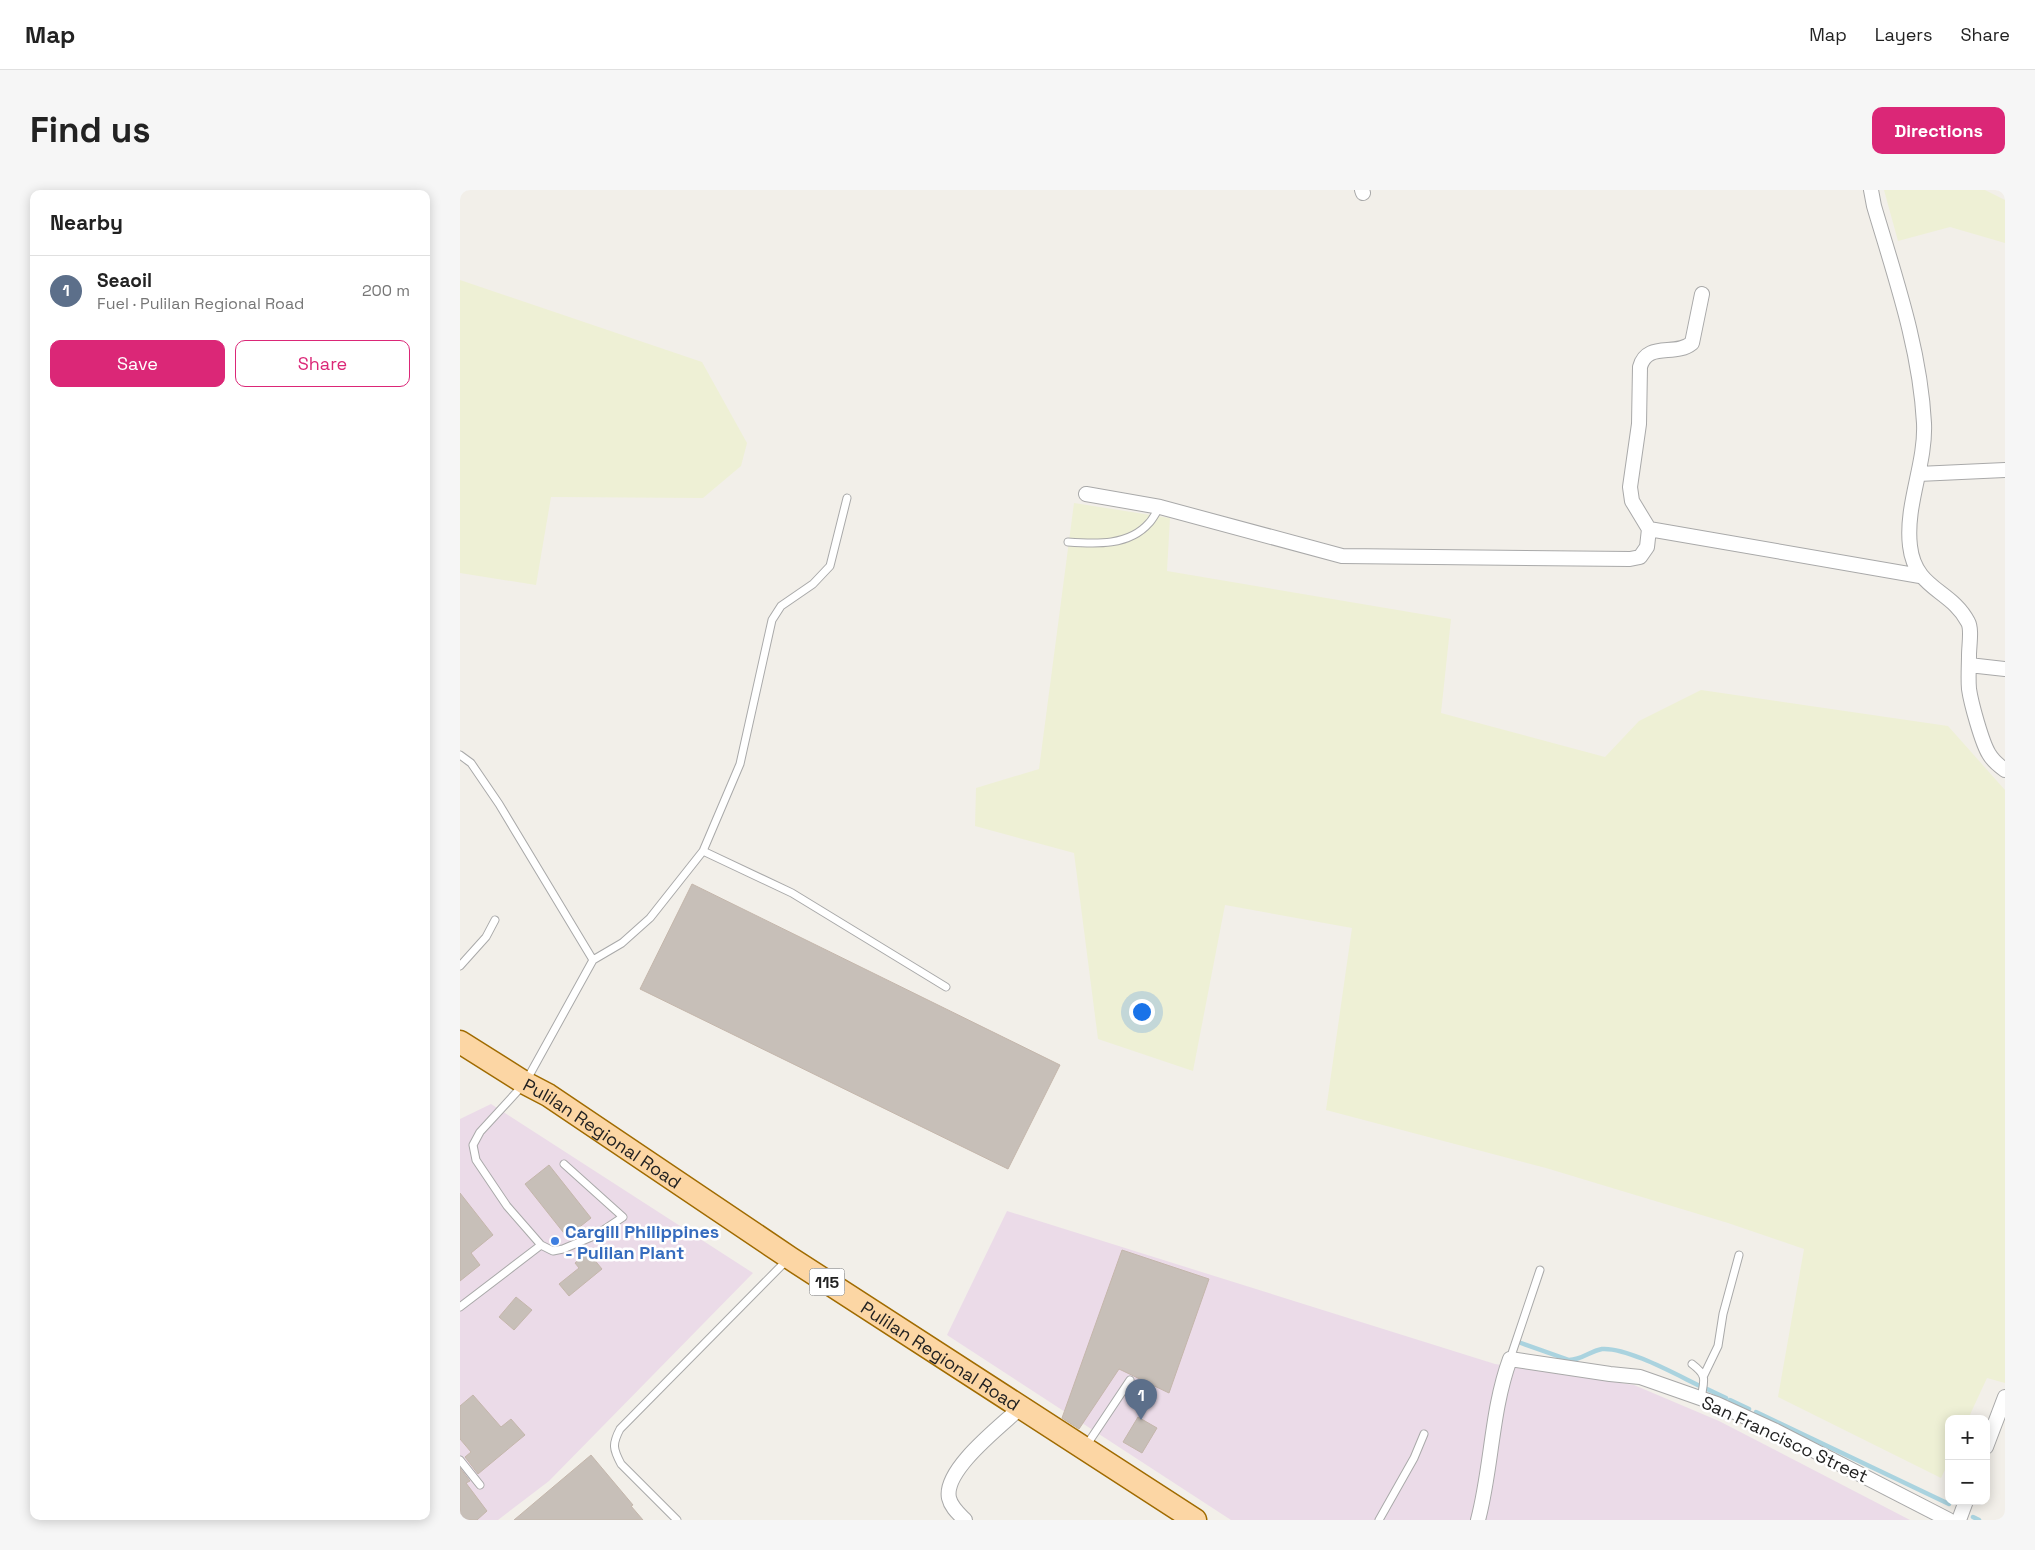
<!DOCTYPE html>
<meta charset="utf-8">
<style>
body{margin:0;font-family:"Space Grotesk",sans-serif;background:#f6f6f6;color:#222}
.controls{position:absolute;right:15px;bottom:15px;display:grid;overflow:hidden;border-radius:10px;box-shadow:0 2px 12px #0003}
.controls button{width:45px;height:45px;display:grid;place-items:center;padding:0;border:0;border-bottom:1px solid #e0e0e0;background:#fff;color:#222;font:25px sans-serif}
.you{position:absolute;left:681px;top:821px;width:18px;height:18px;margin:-12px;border:4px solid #fff;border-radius:50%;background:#1a73e8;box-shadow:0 0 0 8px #1a73e833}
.badge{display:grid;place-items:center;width:32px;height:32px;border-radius:50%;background:#db2777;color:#fff;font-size:16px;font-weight:700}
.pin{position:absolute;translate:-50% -41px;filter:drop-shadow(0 1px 2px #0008)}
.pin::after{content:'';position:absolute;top:26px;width:18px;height:15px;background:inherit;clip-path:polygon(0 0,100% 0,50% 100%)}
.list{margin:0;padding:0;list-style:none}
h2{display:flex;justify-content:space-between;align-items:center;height:65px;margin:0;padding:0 20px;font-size:21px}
h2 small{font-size:16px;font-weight:400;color:#767676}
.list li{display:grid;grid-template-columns:32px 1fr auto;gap:15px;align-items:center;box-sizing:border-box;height:70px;padding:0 20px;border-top:1px solid #e0e0e0}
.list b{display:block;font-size:19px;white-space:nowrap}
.list p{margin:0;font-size:16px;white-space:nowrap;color:#767676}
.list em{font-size:16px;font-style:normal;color:#767676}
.actions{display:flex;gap:10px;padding:15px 20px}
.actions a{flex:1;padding:11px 0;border:1px solid #db2777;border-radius:10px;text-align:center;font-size:18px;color:#db2777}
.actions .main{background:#db2777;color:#fff}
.map{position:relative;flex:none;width:1545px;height:1330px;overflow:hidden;border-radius:10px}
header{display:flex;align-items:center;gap:30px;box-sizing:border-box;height:70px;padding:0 25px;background:#fff;border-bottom:1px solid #e0e0e0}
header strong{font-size:24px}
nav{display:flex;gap:28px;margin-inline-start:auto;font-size:18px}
.intro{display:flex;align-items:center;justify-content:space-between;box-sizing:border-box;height:120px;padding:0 30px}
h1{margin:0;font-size:35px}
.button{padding:12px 22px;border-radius:10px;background:#db2777;color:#fff;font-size:18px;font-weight:700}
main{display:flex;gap:30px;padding:0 30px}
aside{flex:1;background:#fff;border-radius:10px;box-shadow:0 2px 12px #0003}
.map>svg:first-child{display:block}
</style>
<header>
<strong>Map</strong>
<nav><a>Map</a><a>Layers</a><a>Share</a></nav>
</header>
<div class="intro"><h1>Find us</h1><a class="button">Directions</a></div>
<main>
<aside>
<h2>Nearby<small></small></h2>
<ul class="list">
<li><span class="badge" style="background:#5c6f8a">1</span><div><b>Seaoil</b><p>Fuel · Pulilan Regional Road</p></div><em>200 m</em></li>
</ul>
<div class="actions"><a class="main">Save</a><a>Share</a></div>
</aside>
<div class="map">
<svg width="1545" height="1330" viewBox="0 0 1545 1330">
<rect width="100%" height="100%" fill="#f2efe9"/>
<path fill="#ebdbe8" d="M31 914 293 1083 89 1291 38 1330H0V929Z
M547 1021 1035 1174 1174 1195 1259 1231 1450 1330H771L487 1145Z"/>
<path fill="#eef0d5" d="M1424 0H1525L1545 10V53L1490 37 1438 51Z
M0 90 242 172 287 253 281 276 243 308 91 307 76 395 0 383Z
M614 313 710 328 707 381 991 429 981 523 1145 567 1179 531 1241 500 1488 536 1545 600V1193L1527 1188 1508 1229H1489V1271L1481 1288 1318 1207 1344 1059 1268 1033 1086 978 866 920 892 738 765 715 733 881 638 849 614 663 515 636 516 598 579 579Z"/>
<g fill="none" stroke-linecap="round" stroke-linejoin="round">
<path stroke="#aad3df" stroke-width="4.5" d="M1543 0 1545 1
M1061 1153 1109 1170C1122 1170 1130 1161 1142 1159 1167 1157 1217 1185 1240 1196
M1247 1199 1266 1208
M1270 1210 1289 1219
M1296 1222 1489 1314
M1513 1327 1519 1330"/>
</g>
<path fill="#c7bfb8" stroke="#c4b6ab" d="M232 694 600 875 548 979 180 799Z
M89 975 131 1028 107 1047 65 994Z
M0 1003 33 1045 11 1063 20 1075 0 1091Z
M662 1060 749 1089 709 1203 659 1179 619 1239 602 1228Z
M128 1062 142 1079 109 1106 99 1094 119 1078 115 1073Z
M56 1107 72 1120 54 1140 39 1127Z
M13 1205 41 1237 51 1229 65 1245 18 1284 5 1267 11 1262 0 1249V1216Z
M678 1227 697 1238 682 1263 663 1252Z
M131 1265 173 1315 171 1316 183 1330H54Z
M0 1278 10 1291 6 1293 27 1321 17 1330H0Z"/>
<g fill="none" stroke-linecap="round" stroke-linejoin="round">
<defs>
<path id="service" d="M608 352C636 354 669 356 689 333 693 329 696 322 700 317
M0 565 11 573 39 614 133 770
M243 661 332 703 486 797
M0 776 26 747 35 730
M104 974 163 1027 136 1045 103 1059 93 1061 81 1055 47 1016 16 970 13 955 20 942 65 893 133 770 162 753 190 728 243 661 280 574 312 430 321 416 353 394 370 376 387 308
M0 1117 81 1055
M1050 1169 1080 1080
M1232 1174C1248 1186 1244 1190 1241 1208
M1244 1185 1258 1156 1263 1124 1279 1065
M626 1256 670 1190
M0 1270 20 1295
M217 1330 161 1274C153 1259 152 1254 160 1239L327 1070
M919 1330 954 1268 964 1244"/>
<path id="minor" d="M902 0 903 3
M1411 0 1414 16C1435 87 1460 158 1464 233 1466 274 1445 315 1450 356 1455 400 1491 399 1508 432 1512 439 1509 456 1509 465 1509 476 1508 488 1509 499 1511 513 1522 553 1529 564 1533 571 1538 575 1545 580
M1458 284 1545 280
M626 304 700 317 882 366 1170 369 1180 367 1187 357 1189 339 1460 386
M1189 339 1172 311 1170 297 1179 234 1180 177C1187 151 1215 167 1232 153L1242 104
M1509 475 1545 479
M1526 1257 1545 1207
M505 1330C498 1323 491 1317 489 1308 483 1280 541 1236 560 1218
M1018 1330C1032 1277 1031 1221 1050 1169L1150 1184 1180 1187 1257 1214 1314 1240 1489 1330
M1499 1330 1506 1311"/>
<g id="primary">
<path id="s1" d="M0 852 65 893 88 905 330 1068 735 1330"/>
</g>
</defs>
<use href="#service" stroke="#a9a9a9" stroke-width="9"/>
<use href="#minor" stroke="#a9a9a9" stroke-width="16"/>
<use href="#primary" stroke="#a06b00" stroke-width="25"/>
<use href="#service" stroke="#fff" stroke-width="7"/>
<use href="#minor" stroke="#fff" stroke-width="14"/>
<use href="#primary" stroke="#fcd6a4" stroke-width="22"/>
</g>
<circle fill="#3f7fe0" stroke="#fff" stroke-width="2" cx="95" cy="1051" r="5"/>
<g text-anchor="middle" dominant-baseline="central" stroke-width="5" stroke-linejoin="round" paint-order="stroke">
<rect fill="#fff" stroke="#646464" stroke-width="1" x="349.5" y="1078.5" width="35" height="27" rx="4"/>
<g font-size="16" font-weight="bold" fill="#222">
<text x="367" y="1092">115</text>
</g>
<g font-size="18" fill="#222" stroke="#fff">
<text stroke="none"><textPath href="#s1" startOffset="169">Pulilan Regional Road</textPath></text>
<text stroke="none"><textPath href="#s1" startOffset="574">Pulilan Regional Road</textPath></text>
<text transform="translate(1325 1249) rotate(25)">San Francisco Street</text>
</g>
<g font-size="18" font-weight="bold" fill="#366cbe" stroke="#fff" text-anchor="start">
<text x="105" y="1041">Cargill Philippines<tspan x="105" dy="21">- Pulilan Plant</tspan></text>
</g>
</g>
</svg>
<div class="controls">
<button>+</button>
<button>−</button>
</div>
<div class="you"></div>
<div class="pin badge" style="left:681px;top:1230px;background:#5c6f8a">1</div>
</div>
</main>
